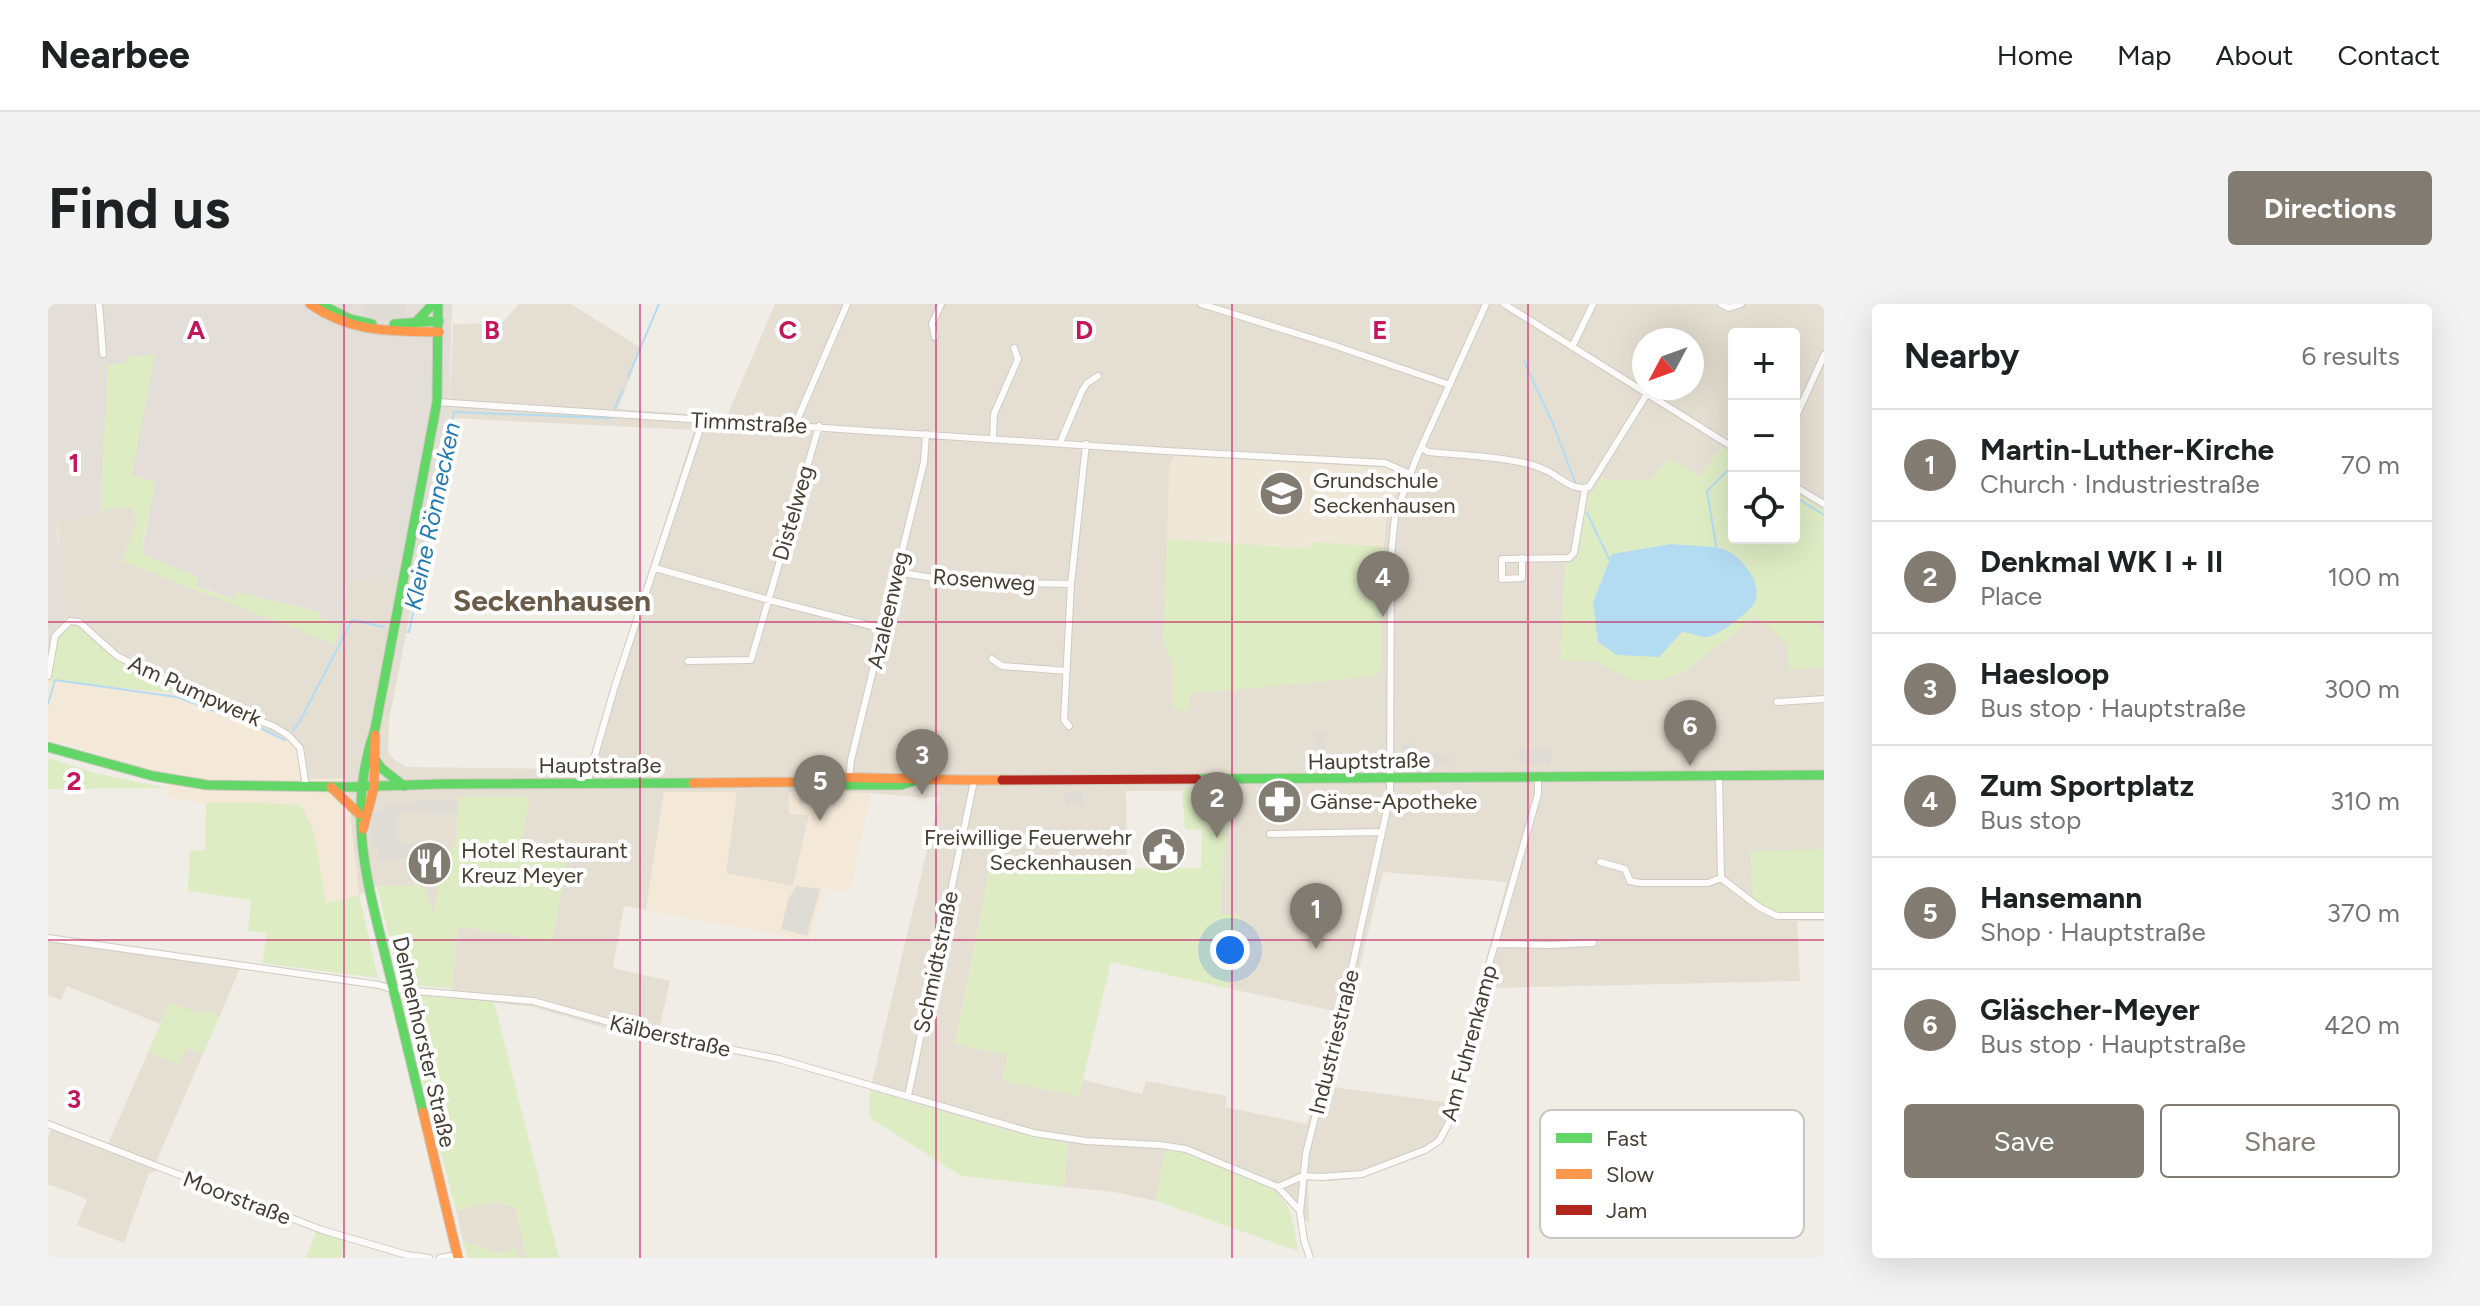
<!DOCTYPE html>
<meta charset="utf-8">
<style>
body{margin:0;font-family:Figtree,sans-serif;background:#f2f2f2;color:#202124}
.controls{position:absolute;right:24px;top:24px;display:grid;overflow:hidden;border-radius:8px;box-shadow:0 8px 32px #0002}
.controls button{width:72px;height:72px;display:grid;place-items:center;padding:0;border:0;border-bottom:2px solid #e0e0e0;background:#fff;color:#202124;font:40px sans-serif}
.compass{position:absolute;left:1584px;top:24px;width:72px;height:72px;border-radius:50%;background:#fff;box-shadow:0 8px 32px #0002;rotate:229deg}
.you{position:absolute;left:1182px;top:646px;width:28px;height:28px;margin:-20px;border:6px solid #fff;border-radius:50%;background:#1a73e8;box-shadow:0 0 0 12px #1a73e833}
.badge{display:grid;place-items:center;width:52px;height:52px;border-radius:50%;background:#827b72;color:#fff;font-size:26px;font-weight:700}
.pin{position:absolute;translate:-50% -66px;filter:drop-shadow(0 2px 4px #0008)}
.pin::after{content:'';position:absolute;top:42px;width:28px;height:24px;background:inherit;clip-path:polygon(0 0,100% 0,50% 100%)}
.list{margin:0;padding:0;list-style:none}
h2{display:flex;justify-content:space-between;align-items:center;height:104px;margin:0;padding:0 32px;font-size:34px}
h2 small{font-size:26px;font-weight:400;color:#757577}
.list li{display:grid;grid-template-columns:52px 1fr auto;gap:24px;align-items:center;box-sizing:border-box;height:112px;padding:0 32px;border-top:2px solid #e0e0e0}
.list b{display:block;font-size:30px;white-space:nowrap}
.list p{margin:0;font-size:26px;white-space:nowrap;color:#757577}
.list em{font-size:26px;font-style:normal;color:#757577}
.actions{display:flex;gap:16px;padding:24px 32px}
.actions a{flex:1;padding:18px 0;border:2px solid #827b72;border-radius:8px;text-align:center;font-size:28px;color:#827b72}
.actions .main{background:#827b72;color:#fff}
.icon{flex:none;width:44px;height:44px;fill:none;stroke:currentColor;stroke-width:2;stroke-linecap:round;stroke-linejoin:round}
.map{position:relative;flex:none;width:1776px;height:954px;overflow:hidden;border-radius:8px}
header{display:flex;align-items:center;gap:48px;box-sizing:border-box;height:112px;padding:0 40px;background:#fff;border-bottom:2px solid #e0e0e0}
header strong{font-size:38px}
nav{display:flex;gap:44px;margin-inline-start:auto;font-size:28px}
.intro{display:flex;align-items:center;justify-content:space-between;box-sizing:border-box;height:192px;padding:0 48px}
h1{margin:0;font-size:56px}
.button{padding:20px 36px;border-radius:8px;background:#827b72;color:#fff;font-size:28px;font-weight:700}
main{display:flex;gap:48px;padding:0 48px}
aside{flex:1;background:#fff;border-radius:8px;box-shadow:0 8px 32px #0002}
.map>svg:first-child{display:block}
</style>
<header>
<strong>Nearbee</strong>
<nav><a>Home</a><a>Map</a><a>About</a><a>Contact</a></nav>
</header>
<div class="intro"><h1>Find us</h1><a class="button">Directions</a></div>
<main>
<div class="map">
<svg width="1776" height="954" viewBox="0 0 1776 954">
<rect width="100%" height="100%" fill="#f0ede6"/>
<path fill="#e5dfd3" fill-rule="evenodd" d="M471 0H523L593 44 570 105 679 112 727 0H1776V617H1749L1752 677 1440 684 1431 682 1459 578 1335 568 1300 710 1179 684 1193 613 1172 610 1180 486 1078 487 1079 564H942L907 739 960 751 955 776 1031 792 1035 776 1094 790 1098 777 1179 792 1177 803 1259 820 1270 781 1410 800 1403 820 1393 840 1377 850 1315 873 1286 877 1260 876 1261 919 1224 885 1142 851 1118 845 1108 897 1066 888 1016 883 1019 839 957 826 822 786 892 492 878 494 822 489 741 488 761 510 745 582 677 569 688 495 687 488H616L598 606 576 602 565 664 622 677 609 735 561 725 485 703 403 694 410 622 504 637 521 546 473 539 481 493 411 494 408 539 388 600 387 614 377 585 372 584V574L365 582H329L311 591 298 475H252L249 446 138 390 0 377V347L5 329 11 232 8 217 53 209 67 203 83 204 89 215 75 257 287 339 300 280 326 272 368 279 341 416 340 448 347 456 358 463 538 465 646 126 401 114 405 20 454 19ZM1686 30H1746V234H1686ZM1596 36H1644V84H1596Z
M0 636 192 664 172 712 156 706 154 711 122 700 112 720 19 682 13 696 0 691Z
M139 744 155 750 108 858 111 860 109 866 101 870 76 939 29 921 39 895 0 880V833L7 819 60 840 100 748 130 759Z
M450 897 470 905 469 912 479 954H470L467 945 450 949 415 937 408 906Z"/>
<path fill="#f4e8d8" d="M0 377 138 390 152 399 238 434 249 445 252 475 298 474 311 591 278 599 266 528 221 500 191 498 158 499 117 493 122 472 0 435Z
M616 488H687L688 495 678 569 745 582 761 511 741 510V488L822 489 802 588 775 583 762 637 598 606Z"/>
<path fill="#e3ded8" d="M0 0H404L401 114 368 279 326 272 300 280 292 319 271 314 272 308 188 288 186 295 148 282 150 273 93 251 102 208 67 203 53 209 8 217 18 312 0 347Z"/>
<path fill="#efe8d8" d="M1127 152 1342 164 1347 167 1352 173V179L1338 218 1336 243 1263 238V245L1119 235 1121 163Z"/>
<path fill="#deecc4" d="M107 50 84 171 105 177 106 185 93 250 151 273 148 282 185 295 188 288 272 308 271 314 292 319 286 340 74 257 89 215 82 204 67 203 53 209V183L60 61 77 58 81 53Z
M1674 142 1686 150V234H1746V188L1776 206V315L1771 321 1776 326V363L1741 366 1739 341 1708 312 1637 368 1613 376 1584 377 1548 357H1512L1517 258 1527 257 1531 245 1538 196 1554 173 1560 176H1603L1621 154 1651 172Z
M1119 235 1262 245 1263 238 1336 243 1333 367H1330V372L1141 390V406L1125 407V360L1115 339Z
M18 312 41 333 93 370 138 390 0 377V347L5 329Z
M0 454 47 469 119 484 0 485Z
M1134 485 1181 486 1172 609 1193 612 1179 684 1063 658 1031 792 955 777 959 751 907 740 942 564H1153L1154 526 1137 525Z
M411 493H482L473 539 521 546 504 638 410 622 404 684 359 681 352 677 329 582H365V574H372V584H377L387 612 393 555 408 539Z
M191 498 253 501 266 528 278 599 311 591 330 674 214 659 219 629 200 627 203 596 140 587 142 547 157 546 158 499Z
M1776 545V608L1728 609 1705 594 1702 547Z
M361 690 446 698 511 954H479L469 912 470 904 450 897 408 906 353 695 354 692Z
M122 699 153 710 156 706 172 712 155 750 139 744 131 760 100 748Z
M822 786 957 826 1020 839 1016 883 913 872 821 813Z
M1117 845C1151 853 1214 870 1237 898 1246 910 1247 932 1250 947L1108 897Z
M269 925 298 935 293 954H258Z
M415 937 450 949 467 945 470 954H420Z"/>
<path fill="#dfdcd6" d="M315 0H357V15L332 17 314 11Z
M1277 427 1278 449H1330L1332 464H1270L1267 428Z
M1367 438 1369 451 1400 450 1404 460 1362 461 1357 457 1354 442Z
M1472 445 1503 446V460L1471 459Z
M1035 487V501H1017L1016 488Z
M751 493H789L787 501 751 499Z
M408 496V510L348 509V535L351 539H373V554L331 555V544L326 543 323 528 326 507 334 508 335 502H356L364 497Z
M748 582 772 585 759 632 733 625 740 596Z"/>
<path fill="#b3dbf2" d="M1624 240C1638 242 1668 241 1680 247 1695 255 1715 280 1707 298 1703 307 1673 329 1663 332 1654 336 1644 328 1634 328L1611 353 1569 351 1550 338 1545 298 1564 250Z"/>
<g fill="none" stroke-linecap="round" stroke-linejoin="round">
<path stroke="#b3dbf2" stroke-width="2" d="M1476 57 1506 122 1527 178
M580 73 611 0
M567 104 574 87
M1746 192 1776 211
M1539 209 1561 255
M1669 247 1659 187 1686 160
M359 328H361L406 108 563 114
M0 400 7 376 129 393 212 424 237 436
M245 427 252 417 304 316 336 323"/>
<defs>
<path id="street" d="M51 0 55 50
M1153 0 1282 40 1402 81
M1456 0 1686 144
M1673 0 1681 4 1693 0
M887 33 884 20 893 0
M1524 43 1545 0
M389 98 1119 147 1337 159 1362 170
M1746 117 1776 51
M747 121 799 0
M945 134 946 110 970 55 966 44
M1012 139 1034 87 1039 79 1050 72
M1374 144 1380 148C1411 151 1469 153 1495 165 1511 171 1523 188 1541 183L1599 90
M1746 182 1776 200
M1474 254V274L1454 275V255L1521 254 1526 249 1537 185
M607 264 721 296 836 325
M848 268 912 278 1023 280
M944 355 954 362 1019 367
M640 357 703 356 771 122
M0 372 7 332 22 317 31 318 69 352 153 395 225 422 240 431 252 444 258 483
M1729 398 1776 395
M1021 422 1016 416 1023 280 1038 140
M1671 472 1673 574
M801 474 803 456 876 158 878 130
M539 479 567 382 655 116
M1222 530 1334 528
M1552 558 1577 565 1582 577 1592 579H1660L1673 574
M1673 574 1711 603 1729 612H1776
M0 634 331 681 344 685 485 697 593 727 731 755 986 829 1038 837 1112 841 1138 845 1230 883 1255 872 1273 873 1314 870 1377 846 1391 837 1405 811 1428 706 1490 490V473
M1448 640 1503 641 1545 639
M860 792 926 477
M0 820 274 926 359 951 381 954
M1230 883 1252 907
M392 954 409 951
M1262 954 1256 936 1252 908 1258 849 1297 695 1342 492 1343 252 1347 212 1368 155 1438 0"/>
<path id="fast" d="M272 0 302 15 324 20
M367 19 385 0
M346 20 391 17
M0 443 105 472 159 481 302 483 393 480 645 479
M327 455 333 464 356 482
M1149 475 1776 471
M750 478 762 481H853L865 477
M375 808C363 758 351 708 339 659 319 577 298 509 327 425L389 98 390 0"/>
<path id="slow" d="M262 0C304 29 342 27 391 28
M645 479 748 478 762 473C826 473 890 477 954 476
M283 483 311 510
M315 525 326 483 327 431
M375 808 410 954"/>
<path id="jam" d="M954 476 1149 475"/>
</defs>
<use href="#street" stroke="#cecbc4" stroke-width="8"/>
<use href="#fast" stroke="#cfcabd" stroke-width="11"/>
<use href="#slow" stroke="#cfcabd" stroke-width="11"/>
<use href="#jam" stroke="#cfcabd" stroke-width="11"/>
<use href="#street" stroke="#fdfcfb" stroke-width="6"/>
<use href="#fast" stroke="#63d668" stroke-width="9"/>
<use href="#slow" stroke="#ff974d" stroke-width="9"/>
<use href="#jam" stroke="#b3261e" stroke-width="9"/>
</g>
<path fill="none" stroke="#c2185b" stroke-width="2" stroke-opacity="0.55" d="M296 0V954M592 0V954M888 0V954M1184 0V954M1480 0V954M0 318H1776M0 636H1776"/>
<defs>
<symbol id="school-disc" viewBox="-11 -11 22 22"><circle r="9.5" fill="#827b72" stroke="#fff"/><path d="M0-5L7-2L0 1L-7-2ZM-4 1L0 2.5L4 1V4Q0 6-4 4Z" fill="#fff"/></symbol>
<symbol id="pharmacy-disc" viewBox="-11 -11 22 22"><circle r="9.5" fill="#827b72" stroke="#fff"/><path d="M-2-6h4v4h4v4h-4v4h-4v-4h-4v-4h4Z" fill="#fff"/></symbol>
<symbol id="civic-disc" viewBox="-11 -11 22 22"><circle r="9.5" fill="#827b72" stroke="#fff"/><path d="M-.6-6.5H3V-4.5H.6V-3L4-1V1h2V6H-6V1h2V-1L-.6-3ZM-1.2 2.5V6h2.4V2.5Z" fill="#fff"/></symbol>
<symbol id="restaurant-disc" viewBox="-11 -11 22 22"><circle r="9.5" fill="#827b72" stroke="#fff"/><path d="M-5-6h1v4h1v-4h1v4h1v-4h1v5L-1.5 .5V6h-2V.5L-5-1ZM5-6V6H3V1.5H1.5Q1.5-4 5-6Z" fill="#fff"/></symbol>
</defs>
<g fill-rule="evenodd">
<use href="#school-disc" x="1208" y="164" width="51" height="51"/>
<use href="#pharmacy-disc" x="1206" y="472" width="51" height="51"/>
<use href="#civic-disc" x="1090" y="520" width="51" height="51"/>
<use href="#restaurant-disc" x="356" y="534" width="51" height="51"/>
</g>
<g text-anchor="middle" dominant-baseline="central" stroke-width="8" stroke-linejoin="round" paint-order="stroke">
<g font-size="22" fill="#463e33" stroke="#fff">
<text transform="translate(701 119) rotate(3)">Timmstraße</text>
<text transform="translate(745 209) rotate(-74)">Distelweg</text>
<text transform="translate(936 276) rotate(4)">Rosenweg</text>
<text transform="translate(840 306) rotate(-77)">Azaleenweg</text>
<text transform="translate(147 387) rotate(24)">Am Pumpwerk</text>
<text transform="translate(1321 457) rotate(-1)">Hauptstraße</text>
<text x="552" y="461">Hauptstraße</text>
<text transform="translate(888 658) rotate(-78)">Schmidtstraße</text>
<text transform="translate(622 732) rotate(13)">Kälberstraße</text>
<text transform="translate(376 738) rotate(77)">Delmenhorster Straße</text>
<text transform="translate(1286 738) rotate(-76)">Industriestraße</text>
<text transform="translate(1421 739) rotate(-75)">Am Fuhrenkamp</text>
<text transform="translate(189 894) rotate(21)">Moorstraße</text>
</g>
<g font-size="22" fill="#463e33" stroke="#fff" text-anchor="start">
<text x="1265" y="176">Grundschule<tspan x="1265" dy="25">Seckenhausen</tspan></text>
<text x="1262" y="497">Gänse-Apotheke</text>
<text x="1084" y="533" text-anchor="end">Freiwillige Feuerwehr<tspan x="1084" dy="25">Seckenhausen</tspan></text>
<text x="413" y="546">Hotel Restaurant<tspan x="413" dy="25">Kreuz Meyer</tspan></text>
</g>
<g font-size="24" font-style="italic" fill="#227ab2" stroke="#fff">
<text transform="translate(384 212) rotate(-78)">Kleine Rönnecken</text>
</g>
<g font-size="30" font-weight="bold" fill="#6a5c49" stroke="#fff">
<text x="504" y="296">Seckenhausen</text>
</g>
</g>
<rect x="1492" y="806" width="264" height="128" rx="12" fill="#fff" stroke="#c8c5c2" stroke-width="2"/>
<rect x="1508" y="829" width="36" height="10" fill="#63d668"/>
<rect x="1508" y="865" width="36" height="10" fill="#ff974d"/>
<rect x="1508" y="901" width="36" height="10" fill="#b3261e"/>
<g font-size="22" fill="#463e33">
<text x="1558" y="842">Fast</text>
<text x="1558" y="878">Slow</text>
<text x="1558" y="914">Jam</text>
</g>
<g font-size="26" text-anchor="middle" font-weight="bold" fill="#c2185b" stroke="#fff" stroke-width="8" stroke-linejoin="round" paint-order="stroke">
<text x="148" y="35">A</text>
<text x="444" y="35">B</text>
<text x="740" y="35">C</text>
<text x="1036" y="35">D</text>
<text x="1332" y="35">E</text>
<text x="26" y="168">1</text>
<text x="26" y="486">2</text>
<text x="26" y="804">3</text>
</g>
</svg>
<div class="controls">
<button>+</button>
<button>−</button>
<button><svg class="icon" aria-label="locate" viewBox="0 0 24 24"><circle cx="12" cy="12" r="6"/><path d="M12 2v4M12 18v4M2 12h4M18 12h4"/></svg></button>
</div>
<svg class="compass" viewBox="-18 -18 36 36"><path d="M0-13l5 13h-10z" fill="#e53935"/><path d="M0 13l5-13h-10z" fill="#757577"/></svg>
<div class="you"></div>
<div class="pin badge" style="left:1268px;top:645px">1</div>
<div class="pin badge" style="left:1169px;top:534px">2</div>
<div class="pin badge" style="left:874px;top:491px">3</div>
<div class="pin badge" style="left:1335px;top:313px">4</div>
<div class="pin badge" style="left:772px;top:517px">5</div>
<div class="pin badge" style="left:1642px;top:462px">6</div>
</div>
<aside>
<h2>Nearby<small>6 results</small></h2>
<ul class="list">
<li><span class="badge">1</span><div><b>Martin-Luther-Kirche</b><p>Church · Industriestraße</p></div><em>70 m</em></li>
<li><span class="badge">2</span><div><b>Denkmal WK I + II</b><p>Place</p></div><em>100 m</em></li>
<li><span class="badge">3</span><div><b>Haesloop</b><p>Bus stop · Hauptstraße</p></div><em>300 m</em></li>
<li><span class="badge">4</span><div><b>Zum Sportplatz</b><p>Bus stop</p></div><em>310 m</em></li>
<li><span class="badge">5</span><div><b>Hansemann</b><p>Shop · Hauptstraße</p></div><em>370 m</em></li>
<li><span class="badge">6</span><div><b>Gläscher-Meyer</b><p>Bus stop · Hauptstraße</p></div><em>420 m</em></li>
</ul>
<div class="actions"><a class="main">Save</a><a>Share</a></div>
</aside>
</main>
